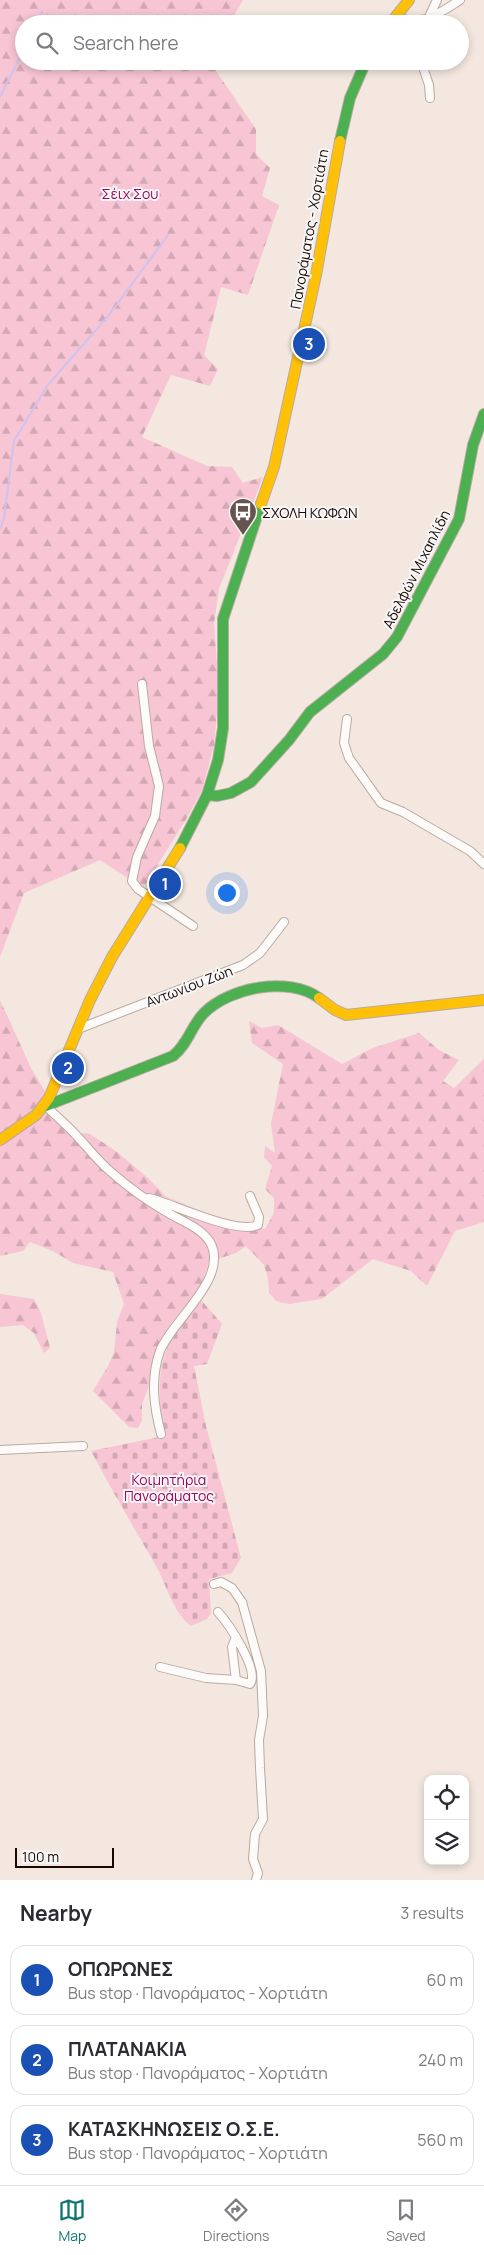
<!DOCTYPE html>
<meta charset="utf-8">
<style>
body{margin:0;font-family:Manrope,sans-serif;background:#f7f7f7;color:#2b2b33}
.controls{position:absolute;right:15px;bottom:15px;display:grid;overflow:hidden;border-radius:10px;box-shadow:0 2px 8px #0003}
.controls button{width:45px;height:45px;display:grid;place-items:center;padding:0;border:0;border-bottom:1px solid #e1e1e2;background:#fff;color:#2b2b33;font:25px sans-serif}
.scale{position:absolute;left:15px;bottom:12px;width:99px;box-sizing:border-box;padding-left:5px;border:2px solid #190700;border-top:0;font-size:14px;line-height:18px;white-space:nowrap;color:#190700;-webkit-text-stroke:4px #f7f7f7;paint-order:stroke}
.you{position:absolute;left:226px;top:892px;width:18px;height:18px;margin:-12px;border:4px solid #fff;border-radius:50%;background:#1a73e8;box-shadow:0 0 0 8px #1a73e833}
.badge{display:grid;place-items:center;width:32px;height:32px;border-radius:50%;background:#0f766e;color:#fff;font-size:16px;font-weight:700}
.pin{position:absolute;translate:-50% -50%;border:2px solid #fff;box-shadow:0 1px 5px #0006}
.list{margin:0;padding:0;list-style:none}
h2{display:flex;justify-content:space-between;align-items:center;height:65px;margin:0;padding:0 20px;font-size:21px}
h2 small{font-size:16px;font-weight:400;color:#7c7c81}
.list li{display:grid;grid-template-columns:32px 1fr auto;gap:15px;align-items:center;box-sizing:border-box;height:70px;margin:0 10px 10px;padding:0 10px;border:1px solid #e1e1e2;border-radius:15px}
.list b{display:block;font-size:19px;white-space:nowrap}
.list p{margin:0;font-size:16px;white-space:nowrap;color:#7c7c81}
.list em{font-size:16px;font-style:normal;color:#7c7c81}
.icon{flex:none;width:28px;height:28px;fill:none;stroke:currentColor;stroke-width:2;stroke-linecap:round;stroke-linejoin:round}
.map{position:relative;flex:none;width:484px;height:1880px;overflow:hidden}
.search{position:absolute;background:#fff;box-shadow:0 2px 8px #0003;left:15px;right:15px;top:15px;height:55px;display:flex;align-items:center;gap:12px;box-sizing:border-box;padding:0 18px;border-radius:28px;color:#7c7c81;font-size:19px}
.sheet{height:305px;background:#fff}
nav{display:flex;justify-content:space-around;align-items:center;box-sizing:border-box;height:70px;border-top:1px solid #e1e1e2;background:#fff;font-size:14px;color:#7c7c81}
nav a{display:grid;justify-items:center;gap:2px}
nav .on{color:#0f766e}
.map>svg:first-child{display:block}
</style>
<div class="map">
<svg width="484" height="1880" viewBox="0 0 484 1880">
<defs>
<pattern id="forest-firs" width="22" height="20" patternUnits="userSpaceOnUse" patternTransform="scale(1.25)"><rect width="22" height="20" fill="#f7c5d4"/><path d="M5 1l3.5 6h-7zM16 11l3.5 6h-7z" fill="#d3a8b4"/></pattern>
<pattern id="cemetery-stones" width="16" height="16" patternUnits="userSpaceOnUse" patternTransform="scale(1.25)"><rect width="16" height="16" fill="#f7c5d4"/><path d="M2 7V4a2 2 0 0 1 4 0v3zM10 15v-3a2 2 0 0 1 4 0v3z" fill="#d3a8b4"/></pattern>
</defs>
<rect width="100%" height="100%" fill="#f3e7df"/>
<path fill="url(#forest-firs)" d="M0 0H243L229 24H24V61H209L256 129V154L270 168 262 196 279 205 248 295 221 287 204 355 218 369 210 386 171 375 142 437 207 466 232 467 243 483 263 477 219 589 214 624 219 691 214 745 202 790 187 818 143 888 100 860 24 893 0 957Z
M0 1000 31 1068 46 1093 33 1110 49 1112 69 1132 90 1134 117 1152 148 1178 165 1196 216 1218 237 1224 265 1229 274 1213V1198L265 1189 272 1166 264 1157 265 1146 275 1153 271 1124 283 1064 252 1043 249 1021 262 1028 278 1025 342 1064 373 1048 419 1033 439 1050 459 1060 443 1081 454 1088 484 1059V1222L455 1231 427 1286 411 1271 373 1259 322 1299 289 1304 276 1301 269 1292 268 1278 264 1265 246 1246 236 1253 209 1262 200 1288 170 1325 156 1349 150 1383 142 1404V1420L138 1428 129 1427 93 1391 108 1366 114 1352 117 1322 124 1304 113 1272 73 1263 53 1251 30 1242 23 1251 0 1256Z
M0 1294 34 1299 41 1313 50 1348 44 1353 34 1333 23 1325 0 1327Z"/>
<path fill="url(#cemetery-stones)" d="M201 1300 222 1324 207 1364 194 1366 206 1426 241 1558 232 1573 209 1579 211 1614 207 1619 191 1626C173 1613 166 1583 155 1564 133 1526 111 1489 91 1451L164 1436C155 1377 157 1345 201 1300Z"/>
<g fill="none" stroke-linecap="round" stroke-linejoin="round">
<path stroke="#cfc2ee" stroke-width="2" d="M36 24 42 12
M0 97 24 49
M0 529 4 518 14 441 47 386 109 315 168 235"/>
<defs>
<path id="street" d="M396 16C420 29 440 13 460 0
M428 19 437 0
M421 61 429 85 430 98
M142 684 149 746 159 786 155 816 137 857 132 881 138 889 193 926
M347 719 344 743 349 758 381 803 403 812 470 851 484 864
M78 1029 243 965 260 953 284 922
M43 1107H47C57 1117 68 1126 77 1136 88 1148 98 1161 111 1172 129 1188 149 1202 170 1214 184 1222 201 1228 210 1242 230 1278 172 1320 160 1351 150 1379 154 1407 161 1434
M149 1198C174 1204 237 1235 258 1225L259 1217 250 1196
M0 1450 83 1446
M214 1584 221 1582 232 1588 242 1602 261 1671 263 1716 259 1740 260 1768 263 1819 255 1834 253 1859 258 1873 256 1880
M236 1637 232 1647 236 1680
M160 1667 206 1678 236 1680 250 1684C260 1670 228 1623 218 1612"/>
<path id="fast" d="M340 141 350 98 366 61
M207 795 217 796 231 793 251 782 289 740 310 712 383 654 397 637 459 519 473 445 484 414
M180 848 207 795 218 760 223 728V619L261 504
M43 1107 173 1056C189 1043 191 1026 204 1013 230 987 289 976 319 998"/>
<path id="slow" d="M390 24 409 0
M261 504 274 467 316 275 340 141
M319 998 335 1010 346 1015 484 1000
M0 1140 36 1115 49 1098 90 1000 112 957 180 848"/>
</defs>
<use href="#street" stroke="#b9aaa1" stroke-width="10"/>
<use href="#fast" stroke="#b9aaa1" stroke-width="12"/>
<use href="#slow" stroke="#b9aaa1" stroke-width="12"/>
<use href="#street" stroke="#fdfbfa" stroke-width="8"/>
<use href="#fast" stroke="#4caf50" stroke-width="10"/>
<use href="#slow" stroke="#ffc107" stroke-width="10"/>
</g>
<defs>
<symbol id="bus-pin" viewBox="-11 -11 22 30"><path d="M0 17L-7.5 6A9.5 9.5 0 1 1 7.5 6Z" fill="#65554e" stroke="#f7f7f7"/><path d="M-5-6H5V4H4V6H2V4H-2V6H-4V4H-5ZM-3.5-4V0h7V-4ZM-3.5 1.2v1.5H-2V1.2ZM2 1.2v1.5H3.5V1.2Z" fill="#fff"/></symbol>
</defs>
<g fill-rule="evenodd">
<use href="#bus-pin" x="227" y="496" width="32" height="43"/>
</g>
<g text-anchor="middle" dominant-baseline="central" stroke-width="4" stroke-linejoin="round" paint-order="stroke">
<g font-size="14" fill="#9c045e" stroke="#f7f7f7">
<text x="130" y="193">Σέιχ Σου</text>
<text x="169" y="1479">Κοιμητήρια<tspan x="169" dy="16">Πανοράματος</tspan></text>
</g>
<g font-size="14" fill="#190700" stroke="#f7f7f7">
<text transform="translate(309 229) rotate(-80)">Πανοράματος - Χορτιάτη</text>
<text transform="translate(416 569) rotate(-63)">Αδελφών Μιχαηλίδη</text>
<text transform="translate(189 986) rotate(-21)">Αντωνίου Ζώη</text>
</g>
<g font-size="14" fill="#190700" stroke="#f7f7f7" text-anchor="start">
<text x="262" y="512">ΣΧΟΛΗ ΚΩΦΩΝ</text>
</g>
</g>
</svg>
<div class="controls">
<button><svg class="icon" aria-label="locate" viewBox="0 0 24 24"><circle cx="12" cy="12" r="6"/><path d="M12 2v4M12 18v4M2 12h4M18 12h4"/></svg></button>
<button><svg class="icon" aria-label="layers" viewBox="0 0 24 24"><path d="M12 4l9 5-9 5-9-5zM3 14l9 5 9-5"/></svg></button>
</div>
<div class="scale">100 m</div>
<div class="you"></div>
<div class="pin badge" style="left:165px;top:884px;background:#1a4fb4">1</div>
<div class="pin badge" style="left:68px;top:1068px;background:#1a4fb4">2</div>
<div class="pin badge" style="left:309px;top:344px;background:#1a4fb4">3</div>
<div class="search"><svg class="icon" aria-label="search" viewBox="0 0 24 24"><circle cx="10" cy="10" r="6"/><path d="M15 15l6 6"/></svg>Search here</div>
</div>
<section class="sheet">
<h2>Nearby<small>3 results</small></h2>
<ul class="list">
<li><span class="badge" style="background:#1a4fb4">1</span><div><b>ΟΠΩΡΩΝΕΣ</b><p>Bus stop · Πανοράματος - Χορτιάτη</p></div><em>60 m</em></li>
<li><span class="badge" style="background:#1a4fb4">2</span><div><b>ΠΛΑΤΑΝΑΚΙΑ</b><p>Bus stop · Πανοράματος - Χορτιάτη</p></div><em>240 m</em></li>
<li><span class="badge" style="background:#1a4fb4">3</span><div><b>ΚΑΤΑΣΚΗΝΩΣΕΙΣ Ο.Σ.Ε.</b><p>Bus stop · Πανοράματος - Χορτιάτη</p></div><em>560 m</em></li>
</ul>
</section>
<nav>
<a class="on"><svg class="icon" aria-label="map" viewBox="0 0 24 24"><path d="M3 6l6-2 6 2 6-2v14l-6 2-6-2-6 2zM9 4v14M15 6v14"/></svg>Map</a>
<a><svg class="icon" aria-label="directions" viewBox="0 0 24 24"><path d="M12 3l9 9-9 9-9-9zM9 14v-3h6M13 9l2 2-2 2"/></svg>Directions</a>
<a><svg class="icon" aria-label="saved" viewBox="0 0 24 24"><path d="M7 4h10v16l-5-4-5 4z"/></svg>Saved</a>
</nav>
